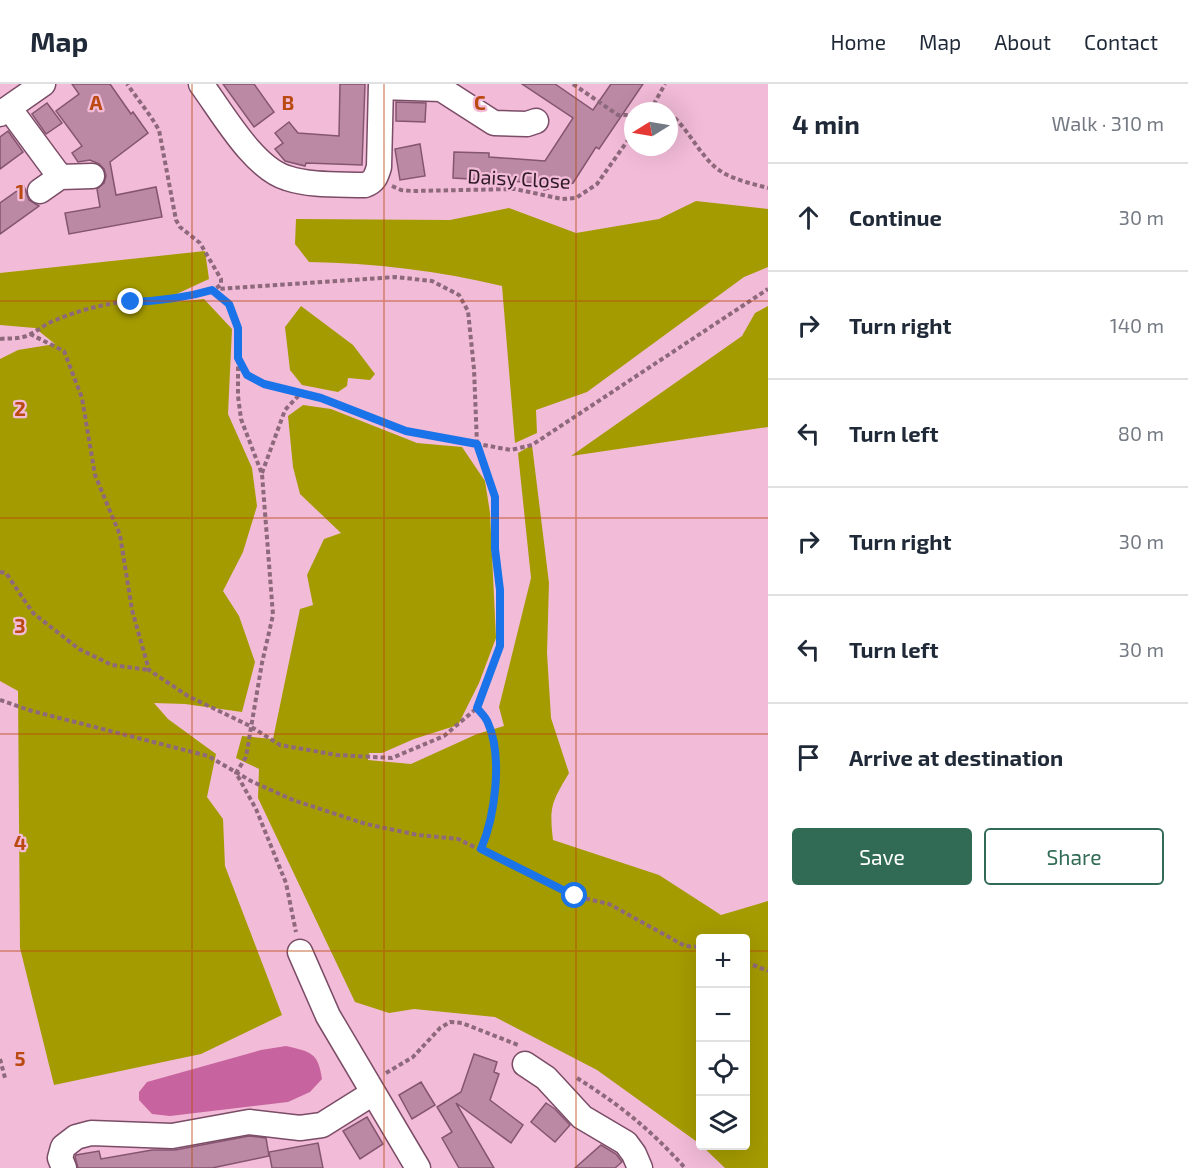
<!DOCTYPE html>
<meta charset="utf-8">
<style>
body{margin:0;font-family:"Exo 2",sans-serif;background:#f6f6f7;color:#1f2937}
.controls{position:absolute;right:18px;bottom:18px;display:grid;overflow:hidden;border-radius:6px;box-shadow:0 6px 24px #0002}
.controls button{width:54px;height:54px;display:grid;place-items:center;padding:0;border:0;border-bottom:2px solid #e0e1e3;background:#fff;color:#1f2937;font:30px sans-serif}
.compass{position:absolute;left:624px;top:18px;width:54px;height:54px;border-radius:50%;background:#fff;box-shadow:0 6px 24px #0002;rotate:259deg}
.stop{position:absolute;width:18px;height:18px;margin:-14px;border:4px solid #1a73e8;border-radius:50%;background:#fff}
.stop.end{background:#1a73e8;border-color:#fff;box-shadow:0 2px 6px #0008}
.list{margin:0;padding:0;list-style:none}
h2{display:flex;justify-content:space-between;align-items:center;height:78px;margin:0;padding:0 24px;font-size:26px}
h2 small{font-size:20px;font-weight:400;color:#747a83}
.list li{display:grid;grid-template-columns:39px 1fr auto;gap:18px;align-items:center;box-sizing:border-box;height:108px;padding:0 24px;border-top:2px solid #e0e1e3}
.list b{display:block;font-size:22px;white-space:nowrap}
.list em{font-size:20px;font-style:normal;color:#747a83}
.actions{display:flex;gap:12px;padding:18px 24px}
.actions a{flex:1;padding:14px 0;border:2px solid #316b55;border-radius:6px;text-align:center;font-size:21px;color:#316b55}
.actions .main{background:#316b55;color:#fff}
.icon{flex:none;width:33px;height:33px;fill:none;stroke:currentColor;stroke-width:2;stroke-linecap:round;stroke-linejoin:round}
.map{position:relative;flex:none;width:768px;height:1084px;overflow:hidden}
header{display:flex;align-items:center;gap:36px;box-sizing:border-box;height:84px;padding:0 30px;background:#fff;border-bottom:2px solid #e0e1e3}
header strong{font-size:28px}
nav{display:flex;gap:33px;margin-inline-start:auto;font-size:21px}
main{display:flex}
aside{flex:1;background:#fff}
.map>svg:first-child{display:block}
</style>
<header>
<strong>Map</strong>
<nav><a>Home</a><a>Map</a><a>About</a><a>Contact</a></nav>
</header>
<main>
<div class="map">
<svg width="768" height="1084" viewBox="0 0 768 1084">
<rect width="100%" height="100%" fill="#f2bbd8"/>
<path fill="#a49b00" d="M696 117 768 125V183L744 193 587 308 536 326 537 349 515 359 502 202C440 187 373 179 309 178L295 160 296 135 450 136 509 124 576 149 659 135Z
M205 167 209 195 170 213 173 218 204 215 232 245 228 330 252 384 257 422 243 468 223 507 239 532 255 578 242 628 185 620 154 619 168 635 216 670 207 713 223 735 225 782 282 931 201 970 54 1001 20 864 18 607 0 597V275L18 266 55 260 35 244 0 241V189Z
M301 222 353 261 375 290 370 296 348 294 347 302 338 308 302 301 290 286 285 243Z
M768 222V343L571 372 742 252 755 229Z
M303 321 331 325 417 359 462 363 485 397 490 429 496 554 479 599 458 641 414 655 382 669H369L368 676 411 680 477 650 504 642 499 623 531 494 518 369 532 361 549 499 547 569 551 634 569 689C552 718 549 722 553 756L659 791 721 831 768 817V1084H725L702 1062H746V854H700V1060L597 986 495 933 414 925 389 929 355 918 258 714 259 685 236 674 242 652 273 655 300 525 313 521 307 491 324 455 341 449 300 410 293 383 288 332Z"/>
<path fill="#c7639e" d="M286 962C311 968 318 968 322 995L310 1008 288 1018 170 1032 152 1030 139 1016V1008L147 998 261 966Z"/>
<path fill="#bc89a5" stroke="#84556f" stroke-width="1.5" d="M72 0H110L131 30 133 28 148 49 110 78 116 111 156 103 162 133 69 150 65 129 100 123 97 105 104 99 106 92 104 85 99 80 90 76 78 78 72 69 82 62 56 27 79 10Z
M223 0H254L274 28 254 43Z
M340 0H365L362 81 306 79 305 82 285 77 275 65 283 59 275 49 289 38 298 49 339 52Z
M522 0H555L593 26 611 0H643L599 65 596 63 573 99 544 106 542 99 453 94 454 68 489 69V73L545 77 573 34Z
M396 18 426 19 425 38 396 37Z
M47 19 62 39 46 50 32 30Z
M8 47 23 68 0 85V53Z
M420 60 425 92 400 96 395 65Z
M24 102 29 116 39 122 0 150V119Z
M474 970 497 978 494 988 499 990 490 1016 523 1041 511 1059 456 1019 494 1084H459L442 1054 452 1048 437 1023 461 1008Z
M421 998 435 1021 412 1035 399 1011Z
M546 1019 555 1025 570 1041 555 1058 531 1038Z
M367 1033 383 1060 360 1075 343 1047Z
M249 1052 266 1054 269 1072 212 1084H78L75 1073 76 1071 99 1067 101 1075 152 1066H175Z
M318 1059 323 1084H272L269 1068Z
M601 1061 616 1070 622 1078 615 1084H575Z"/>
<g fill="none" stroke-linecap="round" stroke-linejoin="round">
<defs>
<path id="minor" d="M201 0C222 28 253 84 287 94 311 102 339 100 365 101 374 98 376 93 379 83L381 0
M381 3 441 5 494 39 527 40 536 37
M9 24 60 93
M0 30 43 0
M40 107 60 93 92 92
M300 868 328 932 418 1084
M525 980 546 994 582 1033 626 1059 634 1070 640 1084
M64 1084 60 1074 63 1063 76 1053 91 1049 172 1052 249 1038 300 1044 322 1041 373 1009"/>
</defs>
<use href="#minor" stroke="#7a4c66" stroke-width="27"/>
<path stroke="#8e697c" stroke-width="4" stroke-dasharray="4.5 3" stroke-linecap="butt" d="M573 0 618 31H633
M650 27 665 0
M669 29C688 44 697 67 715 83 729 95 750 99 768 104
M392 102 401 106 412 107 515 105 562 115 576 114 597 100 633 49
M212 206 229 220 239 244 238 274 247 291 264 300 321 314 406 347 511 366 532 361 768 205
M30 250 64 267 82 314 95 391 120 451 132 526 149 586 188 612 250 642 280 661 337 671 392 674 444 652 477 624 500 562V506L495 465V413L477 360 474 285 468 227 459 211 432 197 395 193 218 205
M0 255C8 254 15 255 23 253 35 250 44 240 56 236 79 226 107 219 132 217 153 216 208 216 221 200V195L200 159 180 143 176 136 159 46 151 33 127 0
M238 275V312L241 335 262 390 273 531 262 579 246 673 236 689 256 725 286 799 296 848
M262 389 285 326 301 309
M0 488 6 489 33 529 79 565 112 581 149 586
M0 616 32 627 208 672 251 697 293 716 366 740 418 751 458 755 575 812 609 820 685 862 700 863
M477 624C481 629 486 633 488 639 503 673 495 732 481 765
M746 878 768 887
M0 975 5 994
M386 989 413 973 440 944 450 938 462 939 518 961
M577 994C620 1021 651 1046 685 1084"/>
<use href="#minor" stroke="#fff" stroke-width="24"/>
</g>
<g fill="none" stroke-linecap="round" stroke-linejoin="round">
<path stroke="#1a73e8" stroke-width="8" d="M131 218C159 217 185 214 212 206L229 220 238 244V274L247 291 264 300 321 314 406 347 477 360 495 413V465L500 506V562L477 624C481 629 486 633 488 639 503 673 495 732 481 765L575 812"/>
</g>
<path fill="none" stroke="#ba4a12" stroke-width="1.5" stroke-opacity="0.55" d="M192 0V1084M384 0V1084M576 0V1084M0 217H768M0 434H768M0 650H768M0 867H700M746 867H768"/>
<g text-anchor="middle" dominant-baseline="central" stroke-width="4.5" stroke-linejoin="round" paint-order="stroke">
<g font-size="20" fill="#2f1b26" stroke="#f2bbd8">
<text transform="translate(519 94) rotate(3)">Daisy Close</text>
</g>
</g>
<g font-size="20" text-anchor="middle" font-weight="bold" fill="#ba4a12" stroke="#f2bbd8" stroke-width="4.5" stroke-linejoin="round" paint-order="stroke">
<text x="96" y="26">A</text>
<text x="288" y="26">B</text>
<text x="480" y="26">C</text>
<text x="20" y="115">1</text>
<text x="20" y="332">2</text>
<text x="20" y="549">3</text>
<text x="20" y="766">4</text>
<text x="20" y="982">5</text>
</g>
</svg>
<div class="controls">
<button>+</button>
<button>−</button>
<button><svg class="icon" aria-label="locate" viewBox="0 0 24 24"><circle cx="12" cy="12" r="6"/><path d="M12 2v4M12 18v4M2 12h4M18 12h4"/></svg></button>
<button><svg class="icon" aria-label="layers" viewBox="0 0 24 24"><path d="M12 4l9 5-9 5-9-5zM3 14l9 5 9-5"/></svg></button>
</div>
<svg class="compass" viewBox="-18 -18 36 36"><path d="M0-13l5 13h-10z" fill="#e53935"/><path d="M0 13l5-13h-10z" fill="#747a83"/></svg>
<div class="stop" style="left:575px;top:812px"></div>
<div class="stop end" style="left:131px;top:218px"></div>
</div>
<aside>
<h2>4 min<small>Walk · 310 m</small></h2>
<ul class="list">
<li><svg class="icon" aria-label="ahead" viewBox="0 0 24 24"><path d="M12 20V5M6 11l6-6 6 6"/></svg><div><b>Continue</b></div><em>30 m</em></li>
<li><svg class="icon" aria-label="right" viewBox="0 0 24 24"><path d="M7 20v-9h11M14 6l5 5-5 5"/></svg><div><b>Turn right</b></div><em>140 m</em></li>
<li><svg class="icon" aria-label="left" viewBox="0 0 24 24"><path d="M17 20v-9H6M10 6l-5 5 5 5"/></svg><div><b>Turn left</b></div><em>80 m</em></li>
<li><svg class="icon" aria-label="right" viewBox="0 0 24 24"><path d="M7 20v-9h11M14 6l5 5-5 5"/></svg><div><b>Turn right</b></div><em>30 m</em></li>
<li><svg class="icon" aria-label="left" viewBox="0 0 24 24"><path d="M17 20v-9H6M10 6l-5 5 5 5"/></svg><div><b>Turn left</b></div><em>30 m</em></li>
<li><svg class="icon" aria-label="arrive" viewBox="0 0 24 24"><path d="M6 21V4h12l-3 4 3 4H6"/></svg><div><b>Arrive at destination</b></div></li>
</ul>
<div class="actions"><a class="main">Save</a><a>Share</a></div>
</aside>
</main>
